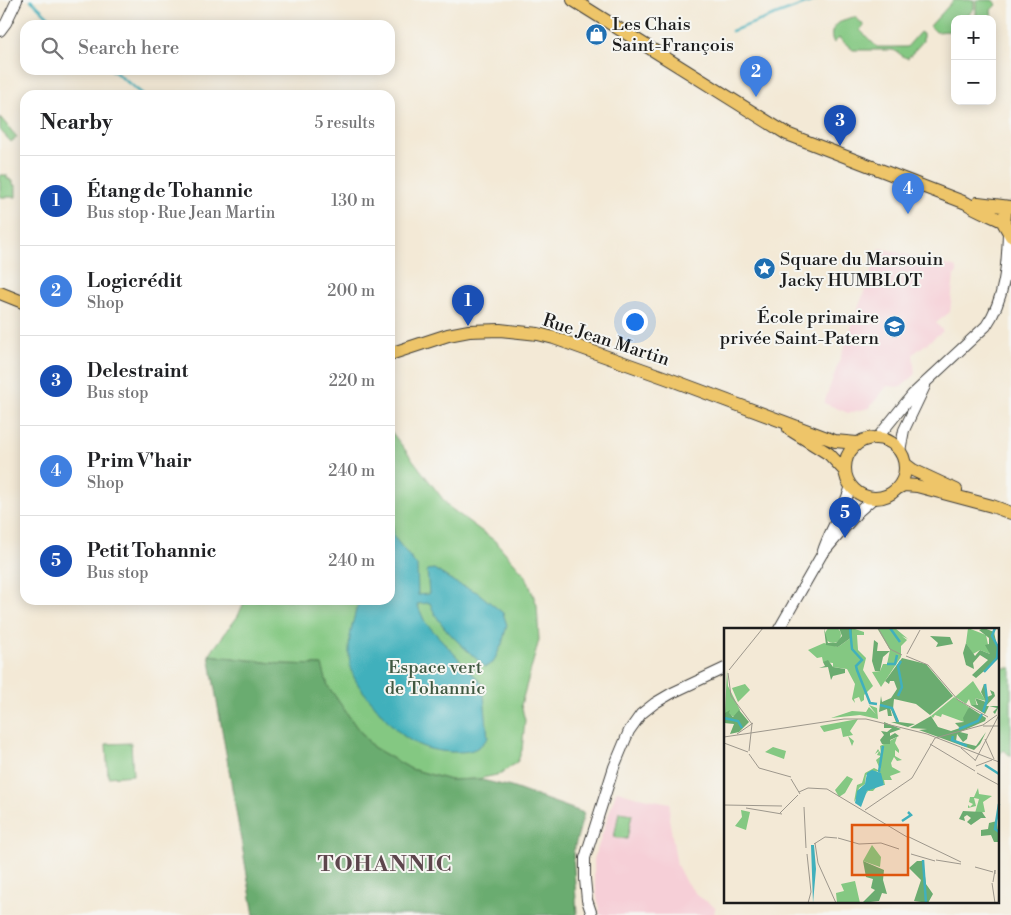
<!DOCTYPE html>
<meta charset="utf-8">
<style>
body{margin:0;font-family:"Libre Bodoni",serif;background:#f6f6f6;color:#202124}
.controls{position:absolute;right:15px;top:15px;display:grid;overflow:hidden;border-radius:10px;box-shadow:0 2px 12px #0003}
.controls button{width:45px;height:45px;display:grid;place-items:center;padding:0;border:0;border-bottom:1px solid #e0e0e0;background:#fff;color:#202124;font:25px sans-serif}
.you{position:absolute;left:634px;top:321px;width:18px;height:18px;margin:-12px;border:4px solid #fff;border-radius:50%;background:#1a73e8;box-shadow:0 0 0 8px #1a73e833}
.badge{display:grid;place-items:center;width:32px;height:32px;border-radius:50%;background:#ea580c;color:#fff;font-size:16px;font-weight:700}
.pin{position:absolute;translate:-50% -41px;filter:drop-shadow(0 1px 2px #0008)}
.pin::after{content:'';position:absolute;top:26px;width:18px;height:15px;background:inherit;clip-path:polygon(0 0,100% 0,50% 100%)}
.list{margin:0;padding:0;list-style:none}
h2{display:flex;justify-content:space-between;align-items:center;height:65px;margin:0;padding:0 20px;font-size:21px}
h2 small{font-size:16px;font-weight:400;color:#757577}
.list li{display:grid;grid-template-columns:32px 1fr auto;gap:15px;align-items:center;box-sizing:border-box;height:90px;padding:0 20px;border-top:1px solid #e0e0e0}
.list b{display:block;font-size:19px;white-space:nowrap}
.list p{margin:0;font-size:16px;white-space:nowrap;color:#757577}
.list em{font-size:16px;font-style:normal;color:#757577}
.icon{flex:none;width:28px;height:28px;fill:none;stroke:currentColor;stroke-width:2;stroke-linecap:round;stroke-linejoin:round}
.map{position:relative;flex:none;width:1011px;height:915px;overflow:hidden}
.search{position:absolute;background:#fff;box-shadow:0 2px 12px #0003;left:20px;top:20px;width:375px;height:55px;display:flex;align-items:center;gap:12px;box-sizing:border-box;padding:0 18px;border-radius:15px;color:#757577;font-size:19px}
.panel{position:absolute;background:#fff;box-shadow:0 2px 12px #0003;left:20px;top:90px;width:375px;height:515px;border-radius:15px}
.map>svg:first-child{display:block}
</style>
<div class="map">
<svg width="1011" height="915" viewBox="0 0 1011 915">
<rect width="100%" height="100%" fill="#f6f6f2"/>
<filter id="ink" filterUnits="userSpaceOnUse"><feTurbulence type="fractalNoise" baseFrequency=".02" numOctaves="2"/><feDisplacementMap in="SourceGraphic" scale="10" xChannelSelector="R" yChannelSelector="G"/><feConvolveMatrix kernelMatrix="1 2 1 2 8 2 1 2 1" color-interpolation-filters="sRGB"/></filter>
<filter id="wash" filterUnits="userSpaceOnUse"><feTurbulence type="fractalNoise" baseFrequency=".0096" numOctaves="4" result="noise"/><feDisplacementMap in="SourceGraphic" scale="20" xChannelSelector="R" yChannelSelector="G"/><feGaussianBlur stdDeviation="1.12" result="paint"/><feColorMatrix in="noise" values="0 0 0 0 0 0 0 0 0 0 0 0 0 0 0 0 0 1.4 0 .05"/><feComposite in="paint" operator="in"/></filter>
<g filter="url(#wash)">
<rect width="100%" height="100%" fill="#f3e9d6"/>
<path fill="#f6cfd7" d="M880 248 957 268V272L954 276 950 312 936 323 943 331 913 354 915 375 901 387 887 386 869 408 848 413 824 403Z
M618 791 634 796 670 803 669 818 677 865 685 881 698 896 715 907 714 915H600L594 877V859L616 792Z"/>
<path fill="#84c882" stroke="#50724f" d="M954 0H974V9L964 19H955V28L951 31 936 32 930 26Z
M976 0H992L997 4 991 10 992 19H976Z
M855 17 864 25 860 30 877 47H907L920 32 923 34V41L908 58C902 58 899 51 892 50H853L839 38 834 43C825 28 843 18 855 17Z
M0 117 17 137 11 142 0 130Z
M0 175H7V179H10V181H13V185H16V197H0Z
M390 430 449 507 495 541 526 576 537 605 539 640 521 705 525 720 522 750 518 761 501 774 478 779 450 780 411 769 373 747 355 725 328 686 321 665 280 664 209 655 238 616 245 600H390Z
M997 668H1011V757L1004 750 1000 754 997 786Z
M131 743 133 775 108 777 106 744Z
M619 812 632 814 627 839 614 837Z"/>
<path fill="#6bac70" stroke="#446446" d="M209 655 280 664 322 665 328 686 355 725 373 747 411 769 450 780 478 779 511 787 584 813 573 853 577 915H254Z"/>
<path fill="#41b0bc" stroke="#2e666c" d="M390 505 394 537 417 566 418 595 429 594 427 570 434 569 456 583 477 592 503 613 507 625 502 644 493 663 485 667C466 648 439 629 430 603L417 604 425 622 483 685 488 738C476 752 469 752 451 752 412 750 396 732 373 703 366 695 357 685 353 675 344 652 352 623 359 600H390Z"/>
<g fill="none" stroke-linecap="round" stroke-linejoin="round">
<path stroke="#41b0bc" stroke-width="2.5" d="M31 0 57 25
M732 31 816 0
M112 70 144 95"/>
</g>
</g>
<g filter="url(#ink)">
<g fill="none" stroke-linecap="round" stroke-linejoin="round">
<defs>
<path id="minor" d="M0 31 6 23 17 0
M878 437 912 395 986 326C1005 299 1007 265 1008 233
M900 451 904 430 925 386
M824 552 858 512 874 498
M779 629 822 554C829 530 844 510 851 486
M592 915 587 900 585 879V858L614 767 629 731 641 714 655 703 672 693 725 668"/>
<path id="major" d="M573 0 787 134 966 203C978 211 991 215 1004 222
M978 203 1010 207
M1005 214 1004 224 1011 236
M0 293 25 303
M390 354 448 335 469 331 500 330 538 334 554 338 669 379 835 441 857 443
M789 429 829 454 844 470
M845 468a30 30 0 1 1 60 0a30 30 0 1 1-60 0Z
M905 464 913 470 956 490
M898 488 904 485 917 486 992 506 1011 513"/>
</defs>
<use href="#minor" stroke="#3c3b38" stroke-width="12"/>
<use href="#major" stroke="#3c3b38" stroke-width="14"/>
<use href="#minor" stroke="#fff" stroke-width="10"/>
<use href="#major" stroke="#eec569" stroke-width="12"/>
</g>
</g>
<defs>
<symbol id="shop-disc" viewBox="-11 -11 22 22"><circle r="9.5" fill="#1f6fb2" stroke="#f6f6f2"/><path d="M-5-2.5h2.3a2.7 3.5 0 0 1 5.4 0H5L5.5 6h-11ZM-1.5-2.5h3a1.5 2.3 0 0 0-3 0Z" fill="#fff"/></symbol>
<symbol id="sight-disc" viewBox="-11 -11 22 22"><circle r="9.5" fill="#1f6fb2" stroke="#f6f6f2"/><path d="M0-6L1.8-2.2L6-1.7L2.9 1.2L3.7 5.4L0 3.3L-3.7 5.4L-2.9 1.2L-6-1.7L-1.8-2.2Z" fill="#fff"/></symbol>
<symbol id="school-disc" viewBox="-11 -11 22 22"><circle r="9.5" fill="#1f6fb2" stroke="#f6f6f2"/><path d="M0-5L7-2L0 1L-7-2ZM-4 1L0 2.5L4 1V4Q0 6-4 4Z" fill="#fff"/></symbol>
</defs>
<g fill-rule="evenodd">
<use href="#shop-disc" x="584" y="22" width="25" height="25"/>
<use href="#sight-disc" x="752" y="256" width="25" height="25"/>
<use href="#school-disc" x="882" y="314" width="25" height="25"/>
</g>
<g text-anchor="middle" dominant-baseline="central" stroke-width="4" stroke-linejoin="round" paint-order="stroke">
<g font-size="18" fill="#1c1c1c" stroke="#f6f6f2" text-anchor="start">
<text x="612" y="24">Les Chais<tspan x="612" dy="21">Saint-François</tspan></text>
<text x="780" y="259">Square du Marsouin<tspan x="780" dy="21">Jacky HUMBLOT</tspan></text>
<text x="879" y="317" text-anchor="end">École primaire<tspan x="879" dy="21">privée Saint-Patern</tspan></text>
</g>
<g font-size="18" fill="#1c1c1c" stroke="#f6f6f2">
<text transform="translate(606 340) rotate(18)">Rue Jean Martin</text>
</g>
<g font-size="18" fill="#405840" stroke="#f6f6f2">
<text x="435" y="667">Espace vert<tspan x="435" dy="21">de Tohannic</tspan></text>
</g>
<g font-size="22" font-weight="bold" letter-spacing="1" fill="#5d464d" stroke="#f6f6f2">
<text x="385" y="864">TOHANNIC</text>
</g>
</g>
<g transform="translate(724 628)">
<rect width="275" height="275" fill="#f3e9d6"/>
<path d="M101 7a8 8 0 1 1 16 0a8 8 0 1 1-16 0ZM128 0 140 4V7H133L134 22 142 30 139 42 149 58 140 67V72L137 74 135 69 130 71 131 75 128 71 131 56 123 41 109 39V35L99 34 98 29 93 30 84 22 100 15 114 19 128 9ZM153 0H171L184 11 178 8 183 12 177 18V29L157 59 148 44 156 43 159 36H163L166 22ZM244 0 262 7 266 26 256 22 249 26 242 15ZM3 41 4 58 16 82 11 89 1 85ZM249 53 262 73 251 70 253 78 247 77 245 71 242 76 231 69ZM21 56 26 62 14 74 8 60ZM230 69 245 79 240 94 218 86 217 89 211 87 209 90 207 88ZM145 77 153 80 154 91 136 87 107 90 128 83 142 84 145 79 152 86ZM134 91 126 103 129 107 124 108 130 113 128 118 124 108 119 109 117 100 100 104 96 98ZM173 109 171 115 175 122V125L171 122V128L178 132 173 133 170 129 167 135 168 139 177 144 166 148 168 152H160L161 157H154L149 163H144L141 167 143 163 155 157H160L154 143 142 147 141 156 135 160 133 169 130 174 133 157 138 155 141 145 150 140 156 143 157 138 155 139 152 132 157 128 153 127 155 123 151 126 154 121 157 126 156 118ZM49 119 62 123 60 131 41 124ZM123 148 129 151 121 165 115 169 111 162ZM254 160 255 166 268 168 259 174 261 184 251 185 255 171 250 170 252 178 244 180V177L246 179 249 176 245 174 246 169H250ZM17 182 26 184 22 202 11 198 18 189ZM148 217 157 229 156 239 139 233ZM131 253 136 275H113L112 265 120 263 117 256Z" fill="#84c882"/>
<path d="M100 0 104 15H112L118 8 115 0H128V9L114 19 102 17ZM260 0 270 4 273 18 275 16V30L252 50 248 47 264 32 256 27 249 35 250 41 242 37 239 25 242 15 251 28 256 22 266 26 261 17 265 16V10L255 2ZM206 8 226 9 229 16 212 19 214 15ZM150 12 154 15 153 23H166L159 29 156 43H151L148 33ZM178 30 202 36 229 68 206 87 192 76 170 71 169 81 175 94 191 96 184 99 167 94H172L166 79 168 88H164L163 81 155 84 157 68 158 74 167 70 173 61 170 53H166L165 56 161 53ZM104 32 109 39 121 41V45L109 48 107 52 104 39 95 40 101 38 99 34ZM260 56 263 69 268 67 266 62 270 64 271 68 262 78H275L271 86 269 84 273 80 265 78 261 86 247 77H254L251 70 262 74 257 64ZM245 79 262 90 261 93 236 104 244 106 243 111 239 114 233 106 232 113 252 118 262 104 256 116 250 122 195 102 203 101 186 100 207 88 214 99 227 103 236 100 231 95 240 94 239 90ZM0 81 1 85 6 82 5 85 9 89 15 82 25 94 15 104 6 106 10 96 0 95ZM160 94 177 101 166 105V108L171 105 175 108 166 112V116H158L156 112 160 107 157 103 163 104 168 100H160ZM239 183 258 184 262 190H257L247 197 243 194 247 190 243 187 240 189 241 193 235 191ZM273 193 275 214H270L267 207 257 208V202L264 201 265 195ZM139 233 160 242 159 252 163 266 158 265 155 273 138 275 151 262 147 260 149 251 142 249ZM193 233H199L202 256 209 266 204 275 190 273 197 252 185 240Z" fill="#6bac70"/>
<path d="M148 142 157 145 160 157 143 163 137 179 131 175 133 163 141 156 143 145ZM87 217H90L92 241 89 275Z" fill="#41b0bc"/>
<path fill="none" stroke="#41b0bc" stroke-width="2.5" d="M126 0 128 21 138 32 132 38 133 42 146 75 153 76M166 0 176 14M271 0 268 8 274 19M163 36H171L173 27M260 44 273 30 274 19M174 68 178 59 174 38 177 33M156 77 168 80 174 94M259 84 263 72 261 56M0 90 14 93 18 100M235 101 254 93 258 86M229 108 228 112 243 118M261 137 275 146M155 144 159 118M275 176 271 201 275 204M178 193 187 187 184 184M199 232 202 275"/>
<path fill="none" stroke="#9d978c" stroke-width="1" d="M154 0 166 21 178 27M183 26 196 2M182 28 204 37 234 72 264 89M5 42 39 0M4 45 7 68 28 96 25 123M259 98H275M13 106 29 95M0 109 120 91H142L203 106 275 134M261 111 270 131M0 115 24 124M206 116 251 143M237 120 251 132M25 126 35 140 67 149M251 133 275 87M252 138 268 132M253 145 275 157M67 151 76 166M75 164 84 160 103 161 183 209M0 177 58 178M80 179 82 220M22 180 58 186M141 182 188 150 211 110 259 97 273 87M56 185 74 167M185 209 237 234M114 210 135 216 157 215 175 221M91 215 94 235 112 275M90 216 101 209 113 210M83 226 87 264 84 275M187 226 211 233M212 232 237 236M251 239 269 244M269 254 271 242V246M268 255 271 275"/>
<path fill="#de560d" fill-opacity="0.15" stroke="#de560d" stroke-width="2.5" d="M128 197H184V247H128Z"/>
<rect width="275" height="275" fill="none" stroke="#1c1c1c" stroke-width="2.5"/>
</g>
</svg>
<div class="controls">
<button>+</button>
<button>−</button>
</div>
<div class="you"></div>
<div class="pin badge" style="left:468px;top:326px;background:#1a4fb4">1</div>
<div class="pin badge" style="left:756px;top:97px;background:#3f7fe0">2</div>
<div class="pin badge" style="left:840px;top:146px;background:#1a4fb4">3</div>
<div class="pin badge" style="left:908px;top:214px;background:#3f7fe0">4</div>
<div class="pin badge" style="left:845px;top:538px;background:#1a4fb4">5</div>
<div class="search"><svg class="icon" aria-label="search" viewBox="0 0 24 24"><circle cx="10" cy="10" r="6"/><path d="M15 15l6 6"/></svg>Search here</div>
<section class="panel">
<h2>Nearby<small>5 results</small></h2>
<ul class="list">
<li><span class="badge" style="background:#1a4fb4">1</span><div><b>Étang de Tohannic</b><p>Bus stop · Rue Jean Martin</p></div><em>130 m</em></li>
<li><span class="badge" style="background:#3f7fe0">2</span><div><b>Logicrédit</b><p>Shop</p></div><em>200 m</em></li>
<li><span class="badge" style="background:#1a4fb4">3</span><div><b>Delestraint</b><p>Bus stop</p></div><em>220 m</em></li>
<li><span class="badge" style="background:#3f7fe0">4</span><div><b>Prim V'hair</b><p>Shop</p></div><em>240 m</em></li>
<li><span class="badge" style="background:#1a4fb4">5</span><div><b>Petit Tohannic</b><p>Bus stop</p></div><em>240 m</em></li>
</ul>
</section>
</div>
